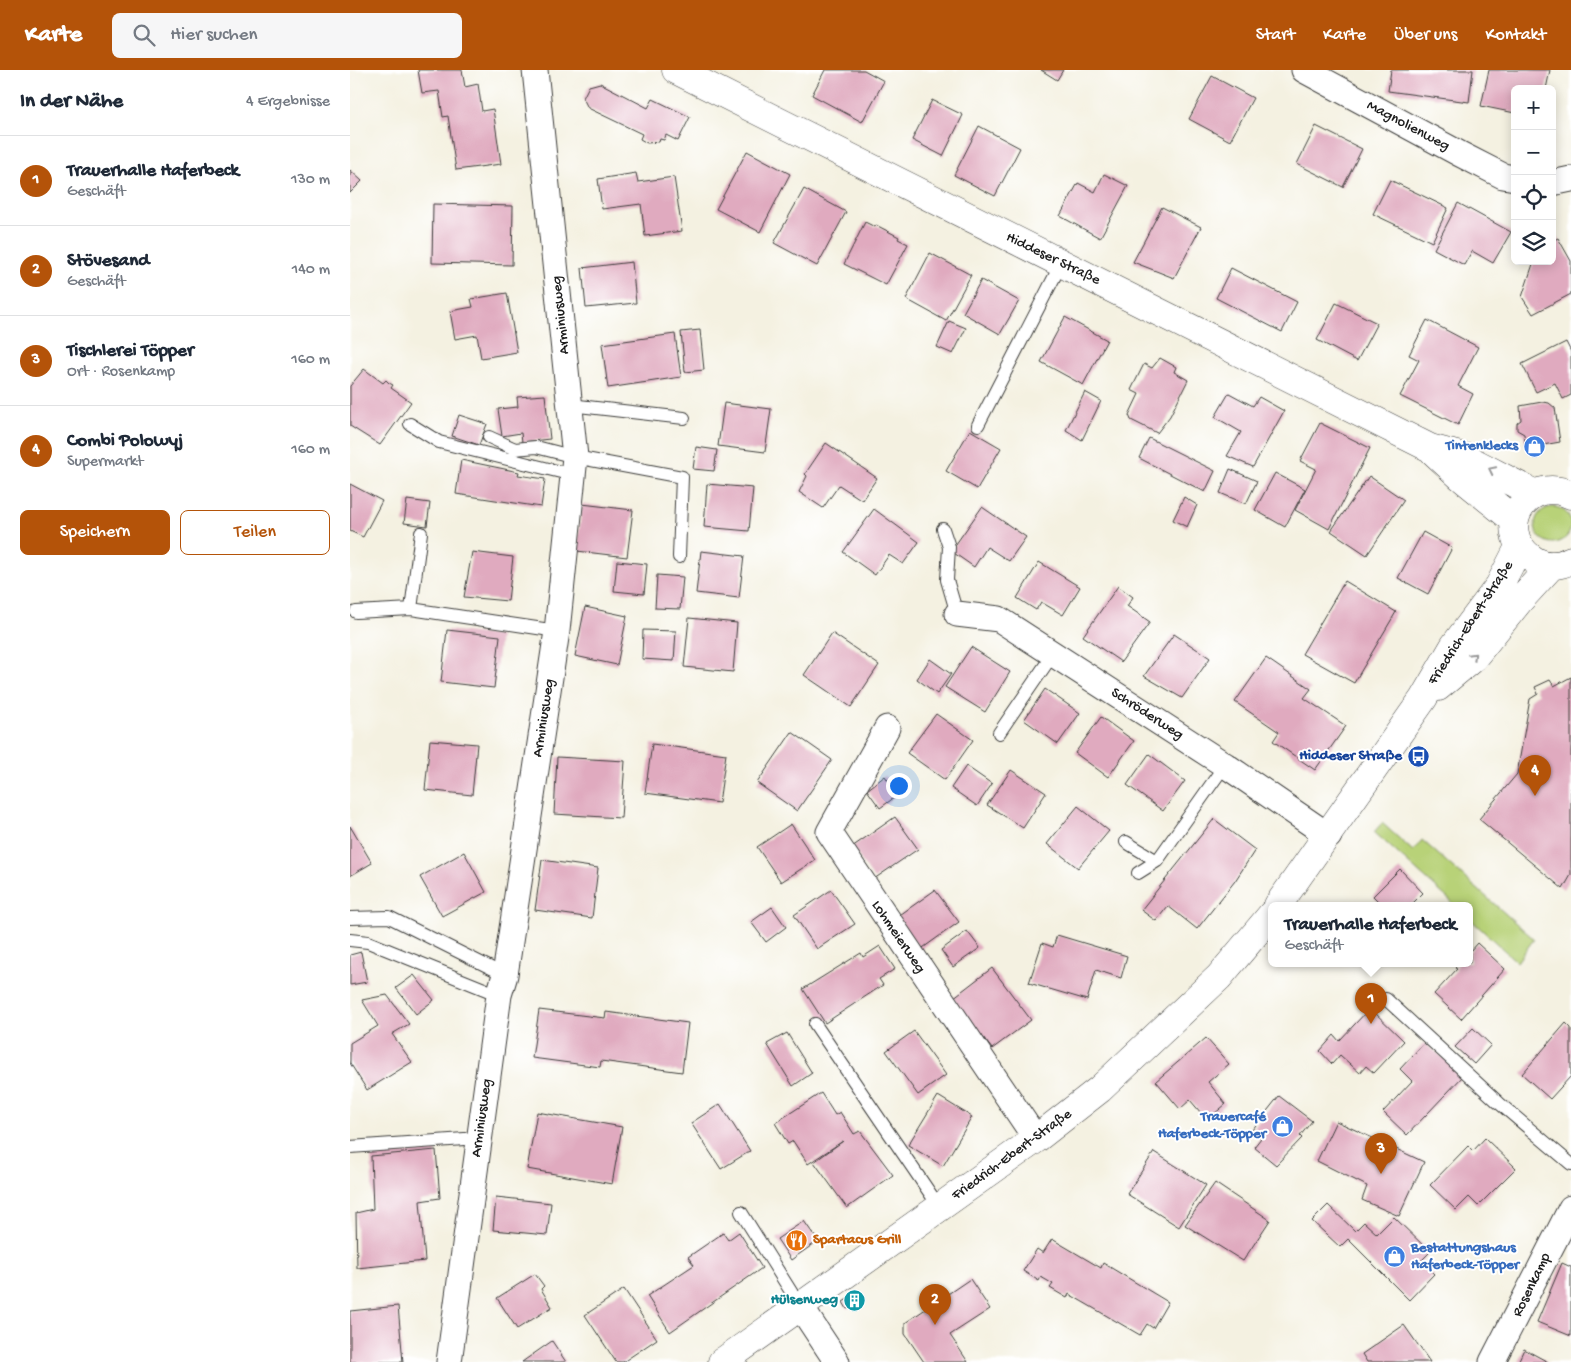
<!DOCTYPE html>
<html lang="de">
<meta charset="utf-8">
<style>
body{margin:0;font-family:"Gochi Hand",sans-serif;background:#f6f6f7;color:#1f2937}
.controls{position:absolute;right:15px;top:15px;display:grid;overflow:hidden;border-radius:8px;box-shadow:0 2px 12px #0003}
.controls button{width:45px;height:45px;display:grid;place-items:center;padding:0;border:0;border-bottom:1px solid #e0e1e3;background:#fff;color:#1f2937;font:25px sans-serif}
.you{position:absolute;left:548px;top:715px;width:18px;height:18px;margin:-12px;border:4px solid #fff;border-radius:50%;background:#1a73e8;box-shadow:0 0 0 8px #1a73e833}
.badge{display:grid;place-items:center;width:32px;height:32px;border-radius:50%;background:#b45309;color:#fff;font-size:16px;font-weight:700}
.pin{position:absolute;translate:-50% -41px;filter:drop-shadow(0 1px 2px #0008)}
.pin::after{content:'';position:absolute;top:26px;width:18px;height:15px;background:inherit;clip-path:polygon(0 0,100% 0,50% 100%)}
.popup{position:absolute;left:918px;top:832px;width:205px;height:65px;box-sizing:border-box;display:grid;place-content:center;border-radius:8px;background:#fff;filter:drop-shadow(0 1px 4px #0005);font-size:16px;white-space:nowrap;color:#747a83}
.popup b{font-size:19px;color:#1f2937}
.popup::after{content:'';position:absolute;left:50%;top:100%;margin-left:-10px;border:10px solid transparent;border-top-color:#fff}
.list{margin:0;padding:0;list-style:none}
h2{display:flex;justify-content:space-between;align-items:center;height:65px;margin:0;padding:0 20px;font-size:21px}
h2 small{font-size:16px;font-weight:400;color:#747a83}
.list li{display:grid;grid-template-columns:32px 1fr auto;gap:15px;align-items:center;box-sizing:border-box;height:90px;padding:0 20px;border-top:1px solid #e0e1e3}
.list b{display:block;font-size:19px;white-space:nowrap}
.list p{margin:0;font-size:16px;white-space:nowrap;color:#747a83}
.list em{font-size:16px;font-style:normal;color:#747a83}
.actions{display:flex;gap:10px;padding:15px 20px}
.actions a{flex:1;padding:11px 0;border:1px solid #b45309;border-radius:8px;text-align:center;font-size:18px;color:#b45309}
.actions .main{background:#b45309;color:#fff}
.icon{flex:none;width:28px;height:28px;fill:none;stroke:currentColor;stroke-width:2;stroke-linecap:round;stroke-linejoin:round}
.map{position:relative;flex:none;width:1221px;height:1292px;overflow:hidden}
header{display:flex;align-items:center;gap:30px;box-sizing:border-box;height:70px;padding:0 25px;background:#b45309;color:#fff}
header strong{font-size:24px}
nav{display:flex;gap:28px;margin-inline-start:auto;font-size:18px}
.search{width:350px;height:45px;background:#f6f6f7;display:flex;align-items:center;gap:12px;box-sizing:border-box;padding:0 18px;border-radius:8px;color:#747a83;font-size:19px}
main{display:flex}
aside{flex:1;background:#fff}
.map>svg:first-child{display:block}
</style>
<header>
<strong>Karte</strong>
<div class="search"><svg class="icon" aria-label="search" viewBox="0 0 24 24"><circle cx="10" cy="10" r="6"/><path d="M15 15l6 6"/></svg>Hier suchen</div>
<nav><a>Start</a><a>Karte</a><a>Über uns</a><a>Kontakt</a></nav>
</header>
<main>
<aside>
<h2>In der Nähe<small>4 Ergebnisse</small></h2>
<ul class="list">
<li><span class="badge">1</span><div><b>Trauerhalle Haferbeck</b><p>Geschäft</p></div><em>130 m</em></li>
<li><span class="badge">2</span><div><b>Stövesand</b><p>Geschäft</p></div><em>140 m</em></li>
<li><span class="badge">3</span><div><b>Tischlerei Töpper</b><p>Ort · Rosenkamp</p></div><em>160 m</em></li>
<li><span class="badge">4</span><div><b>Combi Polowyj</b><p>Supermarkt</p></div><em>160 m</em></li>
</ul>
<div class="actions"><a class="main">Speichern</a><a>Teilen</a></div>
</aside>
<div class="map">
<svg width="1221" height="1292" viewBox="0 0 1221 1292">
<rect width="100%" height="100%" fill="#fff"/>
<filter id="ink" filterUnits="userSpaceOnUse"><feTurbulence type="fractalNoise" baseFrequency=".02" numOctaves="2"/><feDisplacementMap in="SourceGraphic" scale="10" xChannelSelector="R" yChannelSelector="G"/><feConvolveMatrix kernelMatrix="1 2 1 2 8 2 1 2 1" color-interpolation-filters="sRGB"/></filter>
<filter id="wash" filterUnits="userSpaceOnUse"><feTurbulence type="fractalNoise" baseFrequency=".0096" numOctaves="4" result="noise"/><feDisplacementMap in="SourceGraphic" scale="20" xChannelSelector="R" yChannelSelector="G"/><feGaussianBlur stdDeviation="1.12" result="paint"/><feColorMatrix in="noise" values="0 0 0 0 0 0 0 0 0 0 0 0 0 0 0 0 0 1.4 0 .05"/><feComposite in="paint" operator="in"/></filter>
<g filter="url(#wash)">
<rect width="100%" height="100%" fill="#f4f1e1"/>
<path fill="#b8d278" stroke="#6a774a" d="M1185 455a18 18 0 1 1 36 0a18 18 0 1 1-36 0Z
M1032 753 1063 781 1072 770 1184 869 1167 892 1120 849V835H1105L1024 762Z"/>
<g id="blocks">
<path fill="#e0aabf" d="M68 0H112L115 17 128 14 132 41 143 39 151 94 106 100 98 46 93 47 89 21 72 23Z
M475 0H514L534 11 512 52 462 25Z
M691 0H713L707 10Z
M1041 0H1123L1119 32 1038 21Z
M1139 0H1200L1196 19H1165V43L1131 36Z
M862 6 903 28 880 71 839 49Z
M250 13 298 38 303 29 340 47 328 71 316 65 314 70 310 69 309 72 297 73 290 69 292 64 238 38 233 28 239 16Z
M582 30 613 45 593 86 562 70Z
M629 56 670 78 645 126 604 105Z
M966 56 1012 79 993 117 947 94Z
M397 81 440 104 410 162 366 139Z
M0 100 12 111 0 123Z
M286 103 288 112 324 107 332 161 295 166 291 134 252 139 248 109Z
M754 104 778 116 750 168 710 146 728 113 745 122Z
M1040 110 1098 138 1082 172 1023 144Z
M454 119 496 142 467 196 424 173Z
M1108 133 1161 162 1143 193 1122 181 1114 195 1084 179Z
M83 134 163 136 162 195 82 193Z
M812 137 851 157 824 208 783 192Z
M515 152 525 157 526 155 549 167 548 169 558 174 536 215 494 194Z
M1208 168 1221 191V224L1183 244 1172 227 1184 191H1202V171Z
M580 183 621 205 596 251 556 229Z
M282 192 286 233 236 238 232 198Z
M881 198 947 232 932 262 866 228Z
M631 210 669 231 650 264 613 243Z
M157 223 167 282 131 288 127 265 105 269 100 241 123 237 121 229Z
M986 233 1027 253 1007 291 967 270Z
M715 247 757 270 733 315 691 292Z
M1077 250 1128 277 1108 316 1123 324 1108 355 1050 326 1069 290 1059 285Z
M599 251 616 258 603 284 587 277Z
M350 260 354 300 335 302 331 262Z
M325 264 331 307 258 318 252 274Z
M1216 272 1221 282V325L1213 329 1205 313 1186 322 1172 294Z
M810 288 826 297 824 302 838 310 820 346 807 363 781 350 779 345 789 324 781 320 794 294 802 298Z
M14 299 33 313 36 310 39 313 43 315 41 318 61 332 30 375 0 356V316Z
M735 322 751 331 732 370 716 360Z
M879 323 903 336 909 327 934 341 903 397 877 386 891 362 865 347Z
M195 325 200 369 172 372 171 363 152 366 148 339 168 337 167 327Z
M1192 332 1199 333 1205 338 1210 372 1176 378 1174 364 1167 360V353L1171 350 1170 336Z
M374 333 421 339 415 382 368 376Z
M109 345 137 354 129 375 102 366Z
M970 353 1020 378 979 459 945 440 966 399 950 391Z
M620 360 651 378 627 419 596 401Z
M799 368 865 401 855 422 789 388Z
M476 373 527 408 512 430 489 415 473 438 449 422 457 406 455 404Z
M346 377 367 380 364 401 343 399Z
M111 390 169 402 168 405 195 409 191 437 106 424Z
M880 399 907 411 896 434 870 423Z
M925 403 955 419 935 457 905 440Z
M1019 406 1054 430 1017 485 981 461Z
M0 414 32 431 13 467 0 461Z
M357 414 403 418 399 461 354 457Z
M834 427 847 435 837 457 823 450Z
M57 430 80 433 77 456 54 453Z
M232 434 283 440 277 487 227 481Z
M632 437 676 467 659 491 637 477 624 497 601 481Z
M524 439 569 472 553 494 539 485 525 505 493 482Z
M1073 462 1102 478 1078 524 1048 508Z
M351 481 394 486 389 528 346 523Z
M122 482 163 487 158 531 114 527Z
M267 491 297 494 294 524 264 521Z
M689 492 730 517 713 545 691 532 686 540 667 528Z
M307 505 333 507 330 539 305 538Z
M995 511 1046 542 1004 613 952 584Z
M768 516 783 527 777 536 800 552 771 592 733 566Z
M235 537 277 546 267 595 225 586Z
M339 548 387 553 383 602 334 597Z
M97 560 150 566 144 618 91 612Z
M293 560 326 561 324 591 292 589Z
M482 563 529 595 501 637 454 605Z
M824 564 860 588 832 628 794 606Z
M621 577 660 602 635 642 595 617Z
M916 588 961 619 954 628 996 656 965 700 923 671 929 662 885 632Z
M580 589 601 604 587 624 567 609Z
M1221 607V805L1213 819 1129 749 1167 704 1180 629 1188 624 1185 617 1200 610 1204 616Z
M695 619 730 643 708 674 674 650Z
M586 644 623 670 595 710 557 683Z
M751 647 784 671 758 707 725 683Z
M442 662 482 690 447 741 407 713Z
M80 670 127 674 122 725 75 720Z
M302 674 376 684 369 733 295 723Z
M799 684 835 711 813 741 777 715Z
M207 687 275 691 271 748 204 744Z
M616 696 642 714 627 736 601 718Z
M661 700 696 723 673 758 637 735Z
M535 706 548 725 530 738 517 720Z
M728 736 759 761 728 798 697 774Z
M545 747 568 779 524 809 502 777Z
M864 749 905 780 885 811 847 859 818 836 806 851 791 840Z
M441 754 465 790 431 812 407 777Z
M0 756 22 793 0 806Z
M114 782 136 822 92 846 70 807Z
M192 790 248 798 242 848 185 840Z
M1050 799 1073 823 1061 835H1032L1023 826Z
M481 820 505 854 467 879 444 845Z
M585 820 609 852 570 880 547 847Z
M422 837 436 857 416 872 401 852Z
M617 861 630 878 603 897 591 880Z
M707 865 777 886 771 908 746 900 737 930 679 913 692 873 703 877Z
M1127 873 1155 899 1111 949 1084 924 1107 899 1105 898 1110 893H1120V881Z
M530 876 545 899 529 909 533 915 475 953 453 919 511 883 513 887Z
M11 882 17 912 0 915V885Z
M642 898 681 950 642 979 603 928Z
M64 905 84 930 66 944 46 918Z
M37 925 59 954 42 964 62 992 17 1020 0 993V973L28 956 12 930Z
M1020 938 1054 971 1024 1003 1016 996 1010 1003 990 985 982 994 970 981 984 965 989 971Z
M189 940 255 948 256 942 338 953 332 1002 251 991 250 997 182 988Z
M1216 953 1221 958V1006L1200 1029 1172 1004Z
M1123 958 1141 975 1124 994 1105 977Z
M564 961 596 1005 568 1025 536 981Z
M437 963 462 1003 443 1016 417 974Z
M856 968 879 994 858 1012 876 1034 857 1050 840 1030 830 1039 806 1011Z
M1074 973 1115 1004 1057 1065 1033 1042 1062 1011 1050 999Z
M471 1023 485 1045 490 1042 504 1064 510 1061 543 1105 497 1138 464 1092 493 1071 458 1094 443 1071 438 1074 425 1053Z
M588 1026 622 1047 593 1096 558 1075Z
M929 1026 962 1051 950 1066 952 1068 926 1095 904 1077 911 1068 902 1060Z
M370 1034 400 1081 371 1099 341 1053Z
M187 1042 272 1057 262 1114 177 1099Z
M986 1051 1074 1092 1049 1146 1012 1130 1017 1116 967 1091Z
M1135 1068 1166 1098 1128 1136 1119 1127 1106 1140 1080 1115 1118 1076 1123 1081Z
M86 1080 90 1128 70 1131 75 1191 7 1198 6 1143 23 1139 21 1086Z
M804 1082 856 1115 829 1157 777 1124Z
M865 1113 920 1150 893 1191 835 1155Z
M146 1127 201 1133 197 1165 143 1160Z
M978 1135 1005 1161 1014 1152 1027 1164 1044 1147 1080 1182 1071 1191 1084 1204 1059 1230 998 1169 990 1177 962 1151Z
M454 1151 468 1171 441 1190 427 1169Z
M389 1162 412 1198 320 1262 297 1226 344 1195 338 1187 373 1163 378 1170Z
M702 1169 751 1198 753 1193 818 1232 803 1258 797 1254 790 1265 719 1224 717 1228 700 1218 703 1214 691 1207 689 1211 673 1201 687 1179 693 1183Z
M1212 1193 1221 1197V1266L1187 1252Z
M185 1204 194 1216 191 1219 202 1237 167 1259 147 1228Z
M620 1209 640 1239 600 1265 618 1292H574L555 1264V1253Z
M274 1219 307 1269 273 1292H266L235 1245Z
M510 1221 514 1228 497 1239 493 1232Z
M48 1236 53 1292H0V1241Z
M1054 1255 1080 1292H1017L1012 1284Z
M202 1271 216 1292H172Z
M1174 1279 1198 1292H1168Z"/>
</g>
</g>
<g filter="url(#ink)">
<use href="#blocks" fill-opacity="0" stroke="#3c3c3a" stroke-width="1"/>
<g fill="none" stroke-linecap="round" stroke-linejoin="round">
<defs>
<path id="service" d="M220 335 334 348
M60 354 89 372 223 405
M628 355 711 194
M139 367 165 379 186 377 225 387 332 407 329 487
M593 459 599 477 597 510 607 544
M61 539 71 463
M6 542 61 539 207 561
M649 663 703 584
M776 772 807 791
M788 803 807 791 875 695
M0 848 39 847 155 905
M0 870 18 872 149 925
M1036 929 1149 1033 1221 1094
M465 954 590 1138
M0 1077 129 1068
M391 1142 450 1236"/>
<path id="minor" d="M954 0 1110 84 1153 106 1165 108
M1202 113 1221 109
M607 544 649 549 875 695 979 766
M537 658 479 762 686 1069
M450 1236 487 1292
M99 1292 149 925 155 905 207 561 225 387 185 0
M1142 1292 1221 1138"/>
<path id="secondary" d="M326 0 1080 378 1114 387 1185 424
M1083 381 1111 407 1164 450
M1221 425C1178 403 1142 459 1181 488 1193 497 1208 497 1221 490
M1088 617 1124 587 1170 530 1202 495
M928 835 1073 629 1104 576 1149 516 1169 477
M372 1292 686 1069 750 1019 869 907 922 844"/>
</defs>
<use href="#service" stroke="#3c3c3a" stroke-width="14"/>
<use href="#minor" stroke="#3c3c3a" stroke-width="27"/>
<use href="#secondary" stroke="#3c3c3a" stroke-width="29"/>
<use href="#service" stroke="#fff" stroke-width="12"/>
<use href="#minor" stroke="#fff" stroke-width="25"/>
<use href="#secondary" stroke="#fff" stroke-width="28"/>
</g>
<defs><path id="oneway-chevron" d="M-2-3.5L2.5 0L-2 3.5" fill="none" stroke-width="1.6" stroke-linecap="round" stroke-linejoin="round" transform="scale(1.25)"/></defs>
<g stroke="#999">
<use href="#oneway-chevron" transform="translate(1142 400) rotate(-154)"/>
<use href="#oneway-chevron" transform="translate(1123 586) rotate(-45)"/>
</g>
</g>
<defs>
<symbol id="shop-disc" viewBox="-11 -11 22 22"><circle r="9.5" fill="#3f7fe0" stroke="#fff"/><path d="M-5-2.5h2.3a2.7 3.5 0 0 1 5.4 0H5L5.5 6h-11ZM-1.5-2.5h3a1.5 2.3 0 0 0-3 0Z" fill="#fff"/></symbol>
<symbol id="bus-disc" viewBox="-11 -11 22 22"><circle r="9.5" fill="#1a4fb4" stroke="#fff"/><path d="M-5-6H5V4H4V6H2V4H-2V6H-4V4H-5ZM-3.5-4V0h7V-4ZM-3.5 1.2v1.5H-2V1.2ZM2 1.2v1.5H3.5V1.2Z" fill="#fff"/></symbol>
<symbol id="restaurant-disc" viewBox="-11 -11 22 22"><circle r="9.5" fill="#e8710a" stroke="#fff"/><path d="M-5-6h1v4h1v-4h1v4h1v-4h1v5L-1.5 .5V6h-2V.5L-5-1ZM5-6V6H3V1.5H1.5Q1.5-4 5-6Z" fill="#fff"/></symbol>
<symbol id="building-disc" viewBox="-11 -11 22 22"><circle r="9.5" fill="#0f9aa8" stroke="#fff"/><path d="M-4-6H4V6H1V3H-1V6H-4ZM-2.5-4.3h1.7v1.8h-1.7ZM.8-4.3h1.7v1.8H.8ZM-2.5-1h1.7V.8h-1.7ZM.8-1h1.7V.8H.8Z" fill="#fff"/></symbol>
</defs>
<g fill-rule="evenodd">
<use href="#shop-disc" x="1172" y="364" width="25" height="25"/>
<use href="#bus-disc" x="1056" y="674" width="25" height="25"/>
<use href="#shop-disc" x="920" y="1044" width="25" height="25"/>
<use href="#restaurant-disc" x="434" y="1158" width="25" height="25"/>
<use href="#shop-disc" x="1032" y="1174" width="25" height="25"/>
<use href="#building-disc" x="492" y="1218" width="25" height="25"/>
</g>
<g text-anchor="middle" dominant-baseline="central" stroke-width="4" stroke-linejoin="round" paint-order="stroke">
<g font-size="15" fill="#1c1c1c" stroke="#fff">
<text transform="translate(1058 56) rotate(28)">Magnolienweg</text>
<text transform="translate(703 189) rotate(26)">Hiddeser Straße</text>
<text transform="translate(211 245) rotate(-96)">Arminiusweg</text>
<text transform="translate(1121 553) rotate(-57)">Friedrich-Ebert-Straße</text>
<text transform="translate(797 644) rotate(33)">Schröderweg</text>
<text transform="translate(194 648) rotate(-81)">Arminiusweg</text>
<text transform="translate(548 867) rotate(56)">Lohmeierweg</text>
<text transform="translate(132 1048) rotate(-82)">Arminiusweg</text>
<text transform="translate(662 1085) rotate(-36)">Friedrich-Ebert-Straße</text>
<text transform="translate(1182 1215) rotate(-64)">Rosenkamp</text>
</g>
<g font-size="15" font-weight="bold" fill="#366cbe" stroke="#fff" text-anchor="end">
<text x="1168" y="376">Tintenklecks</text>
<text x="916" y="1047">Trauercafé<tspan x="916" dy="17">Haferbeck-Töpper</tspan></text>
<text x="1061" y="1178" text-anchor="start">Bestattungshaus<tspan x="1061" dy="17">Haferbeck-Töpper</tspan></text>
</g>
<g font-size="15" font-weight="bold" fill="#164399" stroke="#fff" text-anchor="end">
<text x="1052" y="686">Hiddeser Straße</text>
</g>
<g font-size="15" font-weight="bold" fill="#c56008" stroke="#fff" text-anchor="start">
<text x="463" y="1170">Spartacus Grill</text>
</g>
<g font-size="15" font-weight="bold" fill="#0d838f" stroke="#fff" text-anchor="end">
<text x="488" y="1230">Hülsenweg</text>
</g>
</g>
</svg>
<div class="controls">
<button>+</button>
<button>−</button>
<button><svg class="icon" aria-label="locate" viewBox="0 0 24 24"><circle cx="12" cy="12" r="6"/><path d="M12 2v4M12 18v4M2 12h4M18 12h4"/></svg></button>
<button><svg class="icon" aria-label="layers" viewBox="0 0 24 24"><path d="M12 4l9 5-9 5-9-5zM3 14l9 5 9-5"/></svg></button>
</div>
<div class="you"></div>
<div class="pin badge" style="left:1021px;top:954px">1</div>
<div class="popup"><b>Trauerhalle Haferbeck</b>Geschäft</div>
<div class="pin badge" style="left:585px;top:1255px">2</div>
<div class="pin badge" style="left:1031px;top:1104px">3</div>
<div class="pin badge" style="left:1185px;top:726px">4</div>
</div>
</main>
